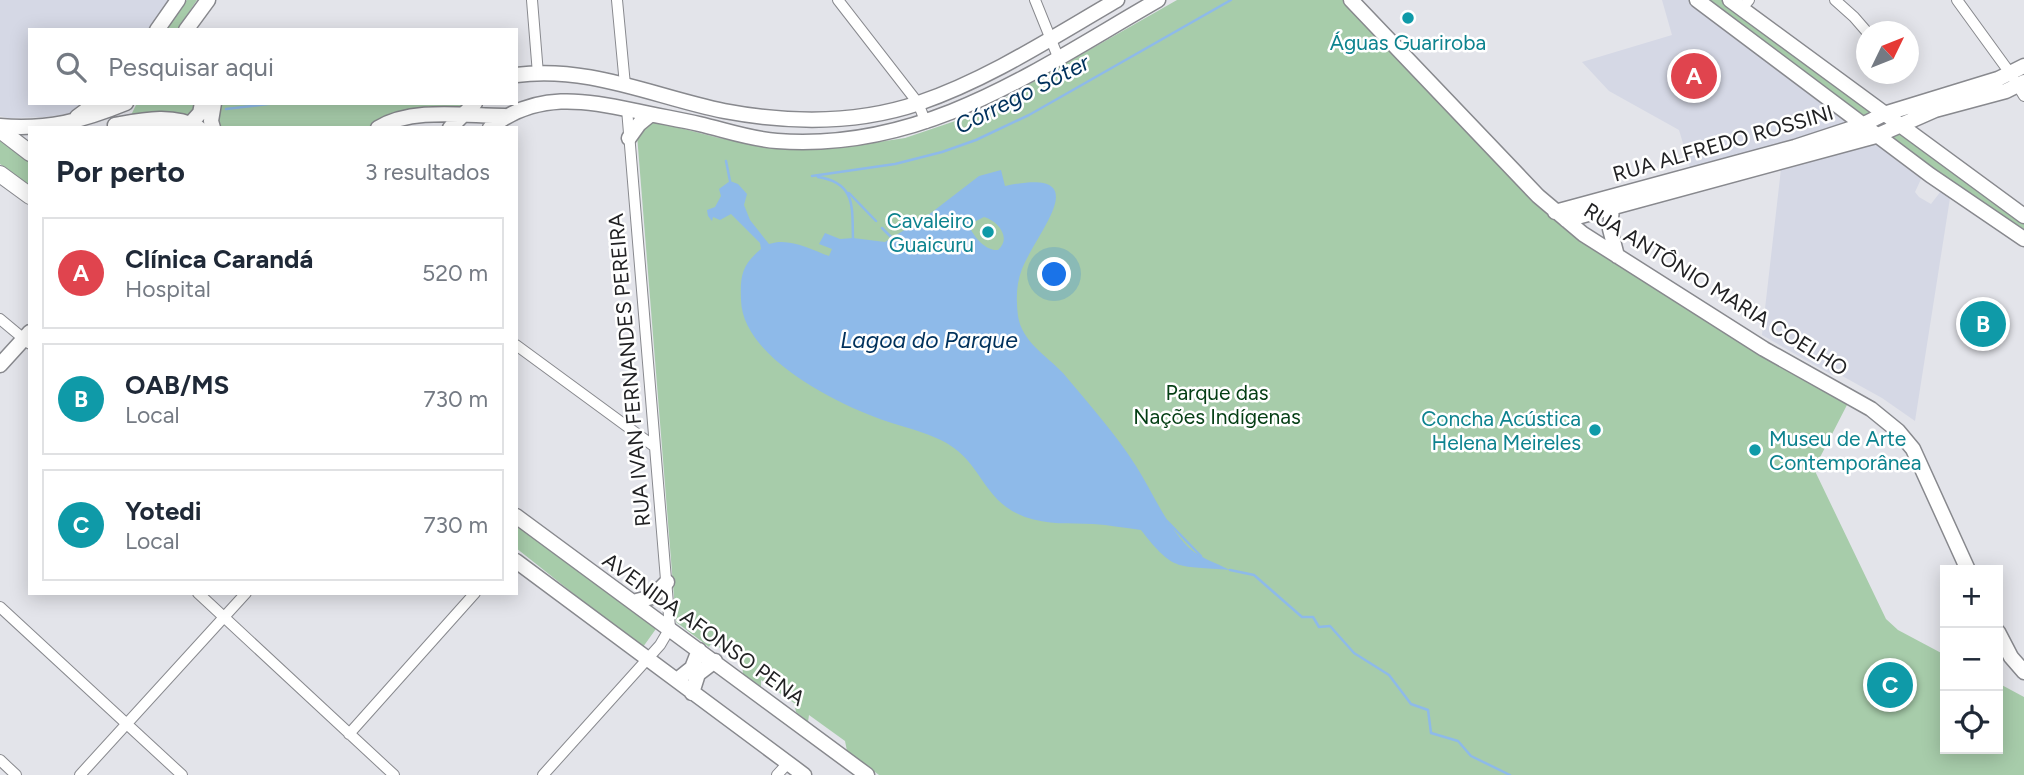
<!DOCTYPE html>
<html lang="pt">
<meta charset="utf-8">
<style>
body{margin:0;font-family:Figtree,sans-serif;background:#f2f2f3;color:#1f2937}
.controls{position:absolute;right:21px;bottom:21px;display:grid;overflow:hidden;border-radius:0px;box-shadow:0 4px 18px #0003}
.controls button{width:63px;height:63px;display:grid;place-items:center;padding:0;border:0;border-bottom:2px solid #e0e1e3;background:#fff;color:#1f2937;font:35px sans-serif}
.compass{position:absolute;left:1856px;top:21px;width:63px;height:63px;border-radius:50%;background:#fff;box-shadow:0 4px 18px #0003;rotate:47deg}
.you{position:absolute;left:1055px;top:275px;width:24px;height:24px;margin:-18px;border:5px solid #fff;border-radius:50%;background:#1a73e8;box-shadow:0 0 0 10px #1a73e833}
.badge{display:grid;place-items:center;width:46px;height:46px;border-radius:50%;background:#b45309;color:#fff;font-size:23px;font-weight:700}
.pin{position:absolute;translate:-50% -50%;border:4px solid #fff;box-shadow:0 2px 7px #0006}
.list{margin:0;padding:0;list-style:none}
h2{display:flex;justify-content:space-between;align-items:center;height:91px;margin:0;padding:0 28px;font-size:30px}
h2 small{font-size:23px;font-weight:400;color:#747a83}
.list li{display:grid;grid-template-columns:46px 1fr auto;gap:21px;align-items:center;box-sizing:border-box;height:112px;margin:0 14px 14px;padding:0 14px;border:2px solid #e0e1e3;border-radius:0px}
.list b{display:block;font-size:26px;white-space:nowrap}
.list p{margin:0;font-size:23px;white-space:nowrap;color:#747a83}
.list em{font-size:23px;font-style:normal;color:#747a83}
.icon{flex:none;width:38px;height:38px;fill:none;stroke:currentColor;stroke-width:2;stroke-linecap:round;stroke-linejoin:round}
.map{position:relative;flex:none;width:2024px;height:775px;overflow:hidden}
.search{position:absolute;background:#fff;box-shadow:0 4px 18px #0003;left:28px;top:28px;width:490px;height:77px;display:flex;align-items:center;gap:18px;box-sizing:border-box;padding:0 24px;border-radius:0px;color:#747a83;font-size:26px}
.panel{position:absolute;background:#fff;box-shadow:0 4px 18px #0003;left:28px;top:126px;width:490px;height:469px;border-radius:0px}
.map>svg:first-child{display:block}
</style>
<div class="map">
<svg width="2024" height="775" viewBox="0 0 2024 775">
<rect width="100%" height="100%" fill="#e3e4ea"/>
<path fill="#d5d8e5" d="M0 0H171L150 30H30V103H90L74 113 44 117 8 118 0 116Z
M1662 0H1691L1856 124 1693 177 1679 130 1609 91 1582 62 1672 35Z
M1862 144 1877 145 1922 177 1915 192 1919 197 1931 204 1941 191 1950 198 1915 421 1882 398 1835 372 1832 375 1762 335 1781 169Z"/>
<path fill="#a7ccaa" d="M187 0H197L177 30H165Z
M1177 0H1346L1529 195 1848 403 1814 469 1886 619 1898 630 1945 655V749H1998V683L2024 697V775H879L847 751 845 741 809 715 808 722 796 712 794 703 761 680V687L743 674 742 664 712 642 709 647 676 622 637 135 653 121 719 138 778 148H839L905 138 967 117 998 102Z
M1710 0H1725L1877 114 1867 120Z
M143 103H465L455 111C421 108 398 107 369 128H211C182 110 163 113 131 115L136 105Z
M1900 129 2024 220V234L1887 134Z
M0 137 30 160V186L0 164Z
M516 521 658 626 643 647 637 644 516 548Z"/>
<path fill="#8ebae9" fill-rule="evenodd" d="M1001 170 1005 186C1099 166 1037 231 1022 269 1016 284 1016 300 1018 316 1022 342 1046 355 1063 373 1088 403 1115 433 1136 466 1153 493 1165 523 1188 547 1198 557 1216 563 1230 570 1178 565 1175 574 1141 530 1125 528 1109 525 1093 524 1069 523 1048 525 1025 517 985 502 983 469 954 448 936 434 902 427 880 419 833 402 742 356 741 300 740 275 742 265 761 249L760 243 731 214 720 220 713 217 712 221 708 216 707 210 715 207 721 196 719 189 730 181 738 184 747 194 744 205 750 220 769 244C789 237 810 249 829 256L832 249 819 244 825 233 840 239 853 238 885 242 927 216 979 176ZM984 217C998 221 1012 238 998 250 986 251 975 238 970 228L972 223Z"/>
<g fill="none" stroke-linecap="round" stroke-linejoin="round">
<path stroke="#8ebae9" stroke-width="2.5" d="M226 109 276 103
M726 161 730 181
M812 176 895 164 942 152 976 140 1029 115 1231 0
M818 177C856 183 852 207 853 238
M849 193 876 221
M882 228 906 252
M1167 521 1201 556
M1230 570 1254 575 1302 617H1313L1319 627 1330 626 1354 653 1389 675 1411 704 1428 710 1431 733 1458 741 1471 756 1510 775"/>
<defs>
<path id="street" d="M532 0 538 74
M617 0 625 85
M838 0 918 103 926 123
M1035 0 1058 57
M1835 0 1854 17 1867 32
M1957 0 2010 73 2024 96
M1742 8 1749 0
M0 319 30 344
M516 345 655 447
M198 593 394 775
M0 607 182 775
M349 734 475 593
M0 760 16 775
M80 775 246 593
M543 775 660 645 670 628 627 109
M777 775 788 763"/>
<path id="secondary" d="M1351 0 1538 196 1583 234 1764 349 1871 409 1898 431 1913 449 1968 570
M1697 0 1930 175 2024 239
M1730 0 2024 216
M157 30 178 0
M186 30 208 0
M516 75C588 65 655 97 724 111 788 123 857 124 919 103 989 79 1053 37 1117 0
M77 117 96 103
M191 123 200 113 202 103
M115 125C142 120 173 113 199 128
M0 126C48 130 82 121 126 103
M213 128 211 121 214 103
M378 128C413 107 465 116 505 116
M450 128 475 103
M490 128C536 91 584 100 636 111 657 116 678 119 699 124 725 130 750 139 777 141 924 152 1036 70 1158 0
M629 138 639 124 650 115
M1612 208 1610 229 1617 256
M1555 212 1795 147 1862 125 1884 114 1998 79 2024 66
M1566 220 1876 136 1935 110 2006 91 2024 82
M0 365 30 332
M516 516 867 775
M516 561 804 775
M633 602 652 597 667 582
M1998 632 2011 657 2024 672
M677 680 692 668 699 650
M692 693 698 674 715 661"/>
<path id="primary" d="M0 130 30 153
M0 174 30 196"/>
</defs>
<use href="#street" stroke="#88898e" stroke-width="12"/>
<use href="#secondary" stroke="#88898e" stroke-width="17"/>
<use href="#primary" stroke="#88898e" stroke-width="18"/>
<use href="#street" stroke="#fff" stroke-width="10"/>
<use href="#secondary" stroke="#fff" stroke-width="14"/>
<use href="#primary" stroke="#fff" stroke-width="16"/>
</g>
<g fill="#0f9aa8" stroke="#fff" stroke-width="2.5">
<circle cx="1408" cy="18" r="7"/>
<circle cx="988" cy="232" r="7"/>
<circle cx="1595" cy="430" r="7"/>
<circle cx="1755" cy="450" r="7"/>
</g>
<g text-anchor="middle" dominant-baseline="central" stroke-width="5" stroke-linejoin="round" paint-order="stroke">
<g font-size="21" fill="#0d838f" stroke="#fff" text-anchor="end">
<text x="1408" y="42" text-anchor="middle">Águas Guariroba</text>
<text x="974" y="220">Cavaleiro<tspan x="974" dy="24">Guaicuru</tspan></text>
<text x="1581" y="418">Concha Acústica<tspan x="1581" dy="24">Helena Meireles</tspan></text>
<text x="1769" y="438" text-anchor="start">Museu de Arte<tspan x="1769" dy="24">Contemporânea</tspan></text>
</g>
<g font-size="21" fill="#212123" stroke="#fff">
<text transform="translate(1723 143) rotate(-16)">RUA ALFREDO ROSSINI</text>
<text transform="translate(1716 289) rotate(32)">RUA ANTÔNIO MARIA COELHO</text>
<text transform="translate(629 370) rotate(-95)">RUA IVAN FERNANDES PEREIRA</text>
<text transform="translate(704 629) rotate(36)">AVENIDA AFONSO PENA</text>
</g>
<g font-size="21" fill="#043e14" stroke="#fff">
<text x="1217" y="392">Parque das<tspan x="1217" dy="24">Nações Indígenas</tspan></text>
</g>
<g font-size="23" font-style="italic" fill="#00315c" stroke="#fff">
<text transform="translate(1022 94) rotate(-27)">Córrego Sóter</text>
<text x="929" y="340">Lagoa do Parque</text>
</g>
</g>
</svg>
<div class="controls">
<button>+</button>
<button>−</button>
<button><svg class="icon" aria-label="locate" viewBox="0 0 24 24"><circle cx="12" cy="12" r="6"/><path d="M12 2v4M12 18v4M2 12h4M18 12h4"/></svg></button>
</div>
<svg class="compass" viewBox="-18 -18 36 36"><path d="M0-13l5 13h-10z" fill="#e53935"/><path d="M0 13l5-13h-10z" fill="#747a83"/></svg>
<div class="you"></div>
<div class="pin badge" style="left:1694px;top:76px;background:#e0444e">A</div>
<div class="pin badge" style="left:1983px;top:324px;background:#0f9aa8">B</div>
<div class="pin badge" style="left:1890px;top:685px;background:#0f9aa8">C</div>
<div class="search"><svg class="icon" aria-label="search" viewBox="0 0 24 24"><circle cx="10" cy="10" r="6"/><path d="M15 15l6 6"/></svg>Pesquisar aqui</div>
<section class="panel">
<h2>Por perto<small>3 resultados</small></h2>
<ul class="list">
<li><span class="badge" style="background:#e0444e">A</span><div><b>Clínica Carandá</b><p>Hospital</p></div><em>520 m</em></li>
<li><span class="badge" style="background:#0f9aa8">B</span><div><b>OAB/MS</b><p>Local</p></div><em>730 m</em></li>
<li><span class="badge" style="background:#0f9aa8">C</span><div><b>Yotedi</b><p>Local</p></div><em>730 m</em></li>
</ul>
</section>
</div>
